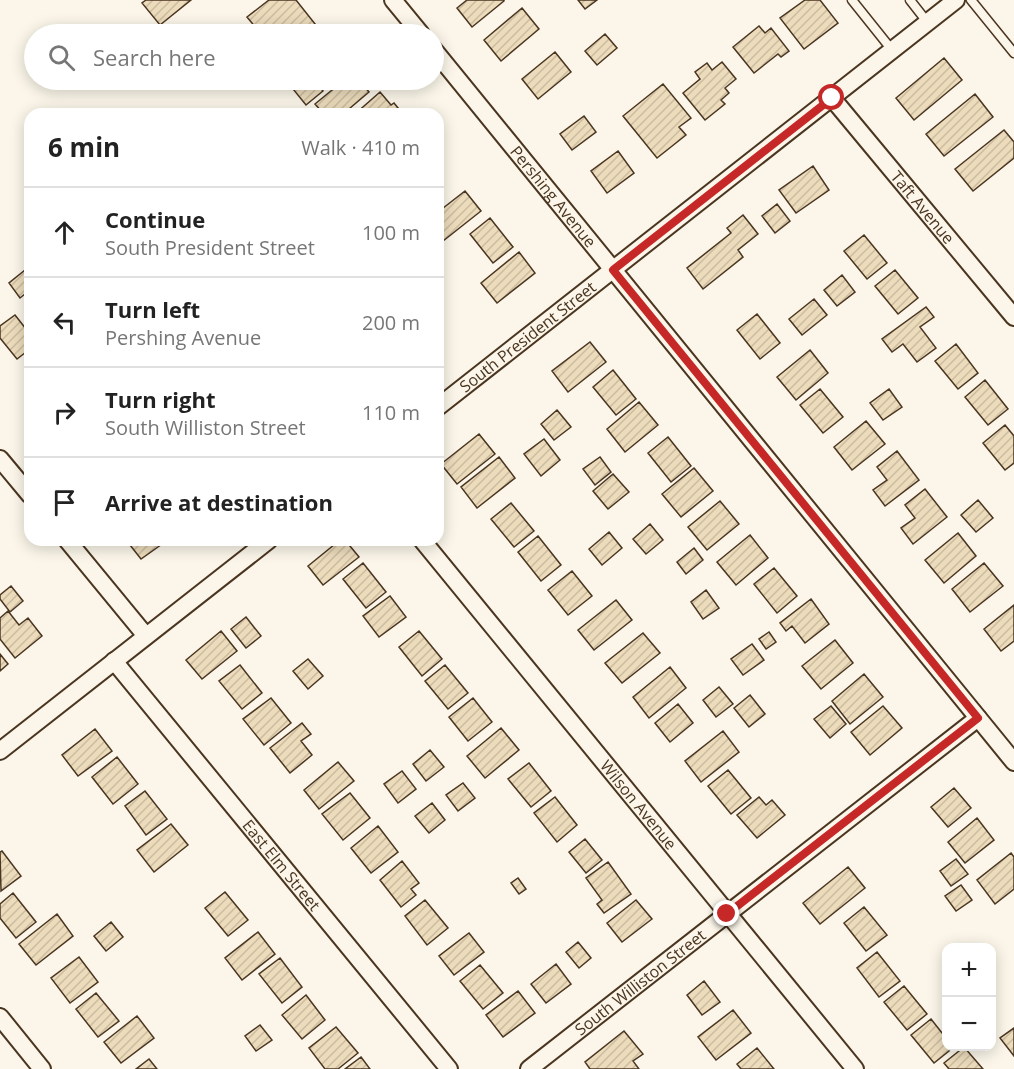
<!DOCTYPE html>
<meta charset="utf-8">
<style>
body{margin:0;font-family:"Open Sans",sans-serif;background:#f6f6f6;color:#222}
.controls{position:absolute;right:18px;bottom:18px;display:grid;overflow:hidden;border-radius:12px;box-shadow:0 3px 15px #0003}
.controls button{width:54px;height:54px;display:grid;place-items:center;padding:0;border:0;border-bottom:2px solid #e0e0e0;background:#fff;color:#222;font:30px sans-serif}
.stop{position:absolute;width:18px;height:18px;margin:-14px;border:4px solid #c62828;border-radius:50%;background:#fff}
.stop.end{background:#c62828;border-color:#fff;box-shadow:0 2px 6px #0008}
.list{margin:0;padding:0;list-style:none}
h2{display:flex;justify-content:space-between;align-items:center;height:78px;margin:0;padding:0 24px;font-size:26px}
h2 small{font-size:20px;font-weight:400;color:#767676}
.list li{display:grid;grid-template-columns:39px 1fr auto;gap:18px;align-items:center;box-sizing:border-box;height:90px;padding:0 24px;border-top:2px solid #e0e0e0}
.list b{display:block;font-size:22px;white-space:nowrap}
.list p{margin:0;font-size:20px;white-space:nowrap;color:#767676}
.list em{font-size:20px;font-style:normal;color:#767676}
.icon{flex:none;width:33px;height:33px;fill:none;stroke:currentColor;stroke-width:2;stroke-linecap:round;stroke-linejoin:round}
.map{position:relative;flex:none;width:1014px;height:1069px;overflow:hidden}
.search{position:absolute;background:#fff;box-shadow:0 3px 15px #0003;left:24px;top:24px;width:420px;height:66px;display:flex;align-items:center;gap:15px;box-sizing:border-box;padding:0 21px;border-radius:33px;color:#767676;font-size:22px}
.panel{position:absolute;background:#fff;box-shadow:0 3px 15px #0003;left:24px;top:108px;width:420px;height:438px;border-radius:18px}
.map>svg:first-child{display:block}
</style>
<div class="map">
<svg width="1014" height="1069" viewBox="0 0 1014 1069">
<defs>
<pattern id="building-hatch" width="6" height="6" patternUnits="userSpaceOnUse" patternTransform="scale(1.5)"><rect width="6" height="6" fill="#ecdcbc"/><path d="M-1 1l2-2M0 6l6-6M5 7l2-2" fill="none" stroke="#ccbda1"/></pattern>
</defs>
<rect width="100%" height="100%" fill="#fbf6e9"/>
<path fill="url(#building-hatch)" stroke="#4a3520" stroke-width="1.5" d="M146 0H191L160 25 142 3Z
M269 0H296L323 34H286L285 33 261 34 247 17Z
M467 0H504V1L472 27 457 8Z
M578 0H597L585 9Z
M805 0H820L838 23 804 49 780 18Z
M522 8 539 29 501 61 484 40Z
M759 26 765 33 771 28 789 51 781 57 778 54 754 73 733 47Z
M605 34 617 48 597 65 585 51Z
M555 52 571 72 538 99 522 79Z
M944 58 962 80 914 120 896 98Z
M722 62 736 79 725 88 729 93 721 100 725 104 705 120 683 93 700 79 695 72 707 63 712 70Z
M305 80H314L323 91 306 105 293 89Z
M323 80H359L369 92 343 114H324L315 104 332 90Z
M663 84 691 118 679 127 686 135 657 158 623 116Z
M380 92 391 105 394 103 403 114H355Z
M975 94 993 117 944 156 926 134Z
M584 116 596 132 572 150 560 134Z
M1004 130 1014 142V158L973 191 955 169Z
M618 151 634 173 607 193 591 171Z
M813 166 829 190 796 213 779 190Z
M465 191 481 211 443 241 438 235V212Z
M777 204 790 221 775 233 762 216Z
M743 215 758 234 738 250 743 257 703 289 687 268 731 233 727 228Z
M490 218 513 247 493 263 470 234Z
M864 235 887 263 867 279 844 251Z
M519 252 535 273 497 303 481 283Z
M25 270 30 277V290L20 298 9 283Z
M895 270 918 298 898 314 875 286Z
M842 275 855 292 837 306 824 290Z
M814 299 827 315 802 335 789 319Z
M926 307 934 317 920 327 936 348 917 362 903 344 892 352 882 339Z
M757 314 780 343 760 359 737 330Z
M15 315 30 334V349L17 359 0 338V326Z
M590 342 606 362 568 392 552 371Z
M956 344 978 373 958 389 935 361Z
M810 350 828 373 796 400 777 377Z
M613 370 636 399 616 415 593 387Z
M985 380 1008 409 988 425 965 397Z
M820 389 843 417 823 433 800 405Z
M889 389 902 407 883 420 870 403Z
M639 402 658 425 625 452 607 429Z
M557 410 571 427 554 440 541 424Z
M866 421 885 444 852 470 834 447Z
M1005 425 1014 436V463L1005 470 983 443Z
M479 434 495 454 457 484 441 464Z
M668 437 691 466 671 482 648 453Z
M544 439 560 460 541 476 524 454Z
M897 451 919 480 885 506 873 490 887 480 877 467Z
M499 457 515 478 477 508 461 487Z
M600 457 611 472 595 485 583 469Z
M694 468 713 491 681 517 662 494Z
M613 474 629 492 608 509 593 491Z
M925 489 947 517 913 544 901 528 915 518 905 505Z
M978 500 993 518 976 532 961 515Z
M720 501 739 524 707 550 688 527Z
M511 503 534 531 514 547 491 519Z
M650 524 663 540 646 554 633 539Z
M609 532 622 548 602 565 589 549Z
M958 533 976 556 944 583 925 560Z
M750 535 768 558 736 585 717 562Z
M538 536 561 565 541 581 518 552Z
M126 540H163L165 542 141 559Z
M340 540H345L359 557 323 585 308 566Z
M694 548 703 560 686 574 677 562Z
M363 563 386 592 366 608 343 579Z
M984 563 1003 586 970 612 952 589Z
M774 568 797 596 777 613 754 584Z
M572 571 592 596 568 615 548 590Z
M11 586 23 601 10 612 0 599V595Z
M706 590 719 608 703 619 691 602Z
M390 596 406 617 379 637 363 616Z
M811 599 829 624 805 643 792 626 786 631 780 623Z
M616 600 632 620 594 650 578 630Z
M1014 605V641L1001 651 984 629Z
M8 611 19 625 28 618 42 636 15 658 0 639V618Z
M246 617 261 636 246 648 231 629Z
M221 631 237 651 202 679 186 660Z
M419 631 442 659 422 676 399 647Z
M769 632 776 642 766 649 759 639Z
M643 633 660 653 622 683 605 663Z
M835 640 853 663 821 689 802 666Z
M752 644 764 660 743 675 731 659Z
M0 654 8 664 0 671Z
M308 659 323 676 308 689 293 671Z
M240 665 262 693 242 709 219 681Z
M445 665 468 693 448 709 425 681Z
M670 667 686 688 649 718 633 697Z
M864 674 883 697 850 724 832 701Z
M719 687 733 704 716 717 703 700Z
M750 695 765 714 749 727 734 708Z
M271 698 291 723 264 745 243 719Z
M473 698 492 722 468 741 449 717Z
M678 704 693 723 670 742 655 723Z
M831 706 846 724 830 738 814 719Z
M883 706 902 728 870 755 851 732Z
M302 723 311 734 301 741 312 755 290 773 270 748Z
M501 728 519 750 485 778 467 756Z
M95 729 112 751 78 776 62 755Z
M723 731 739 752 701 782 685 761Z
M430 750 444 767 426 781 413 764Z
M117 757 138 784 113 804 92 777Z
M338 762 354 781 319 809 304 790Z
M529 763 551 791 531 807 508 779Z
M728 770 751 798 731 814 708 786Z
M402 771 416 789 398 803 384 784Z
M463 783 475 798 458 811 446 795Z
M954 788 971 808 948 827 931 807Z
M145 791 167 819 146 835 125 806Z
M350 793 370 818 343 840 322 814Z
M555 797 577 825 557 842 534 813Z
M759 797 766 805 772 800 785 815 757 838 737 815Z
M432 803 445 820 429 833 415 816Z
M977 818 994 840 965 863 948 842Z
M171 824 188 845 154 872 137 850Z
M378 826 398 852 371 873 351 848Z
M585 839 602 860 586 873 569 852Z
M2 851 21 876 1 891 0 852Z
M1011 853 1014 857V889L995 904 977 880Z
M956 859 968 874 951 886 940 871Z
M402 861 419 883 411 889 416 895 401 907 380 880Z
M608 862 631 894 604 913 597 904 602 900 586 878Z
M848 867 865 888 820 924 803 903Z
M518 878 526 889 519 894 511 883Z
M961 885 972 900 956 911 945 896Z
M225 892 248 920 228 936 205 908Z
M13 893 36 922 16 938 0 918V904Z
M425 900 448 928 427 945 405 916Z
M636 900 652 919 622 942 607 923Z
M864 907 887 935 866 951 844 923Z
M57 914 73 936 36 965 19 944Z
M111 922 123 937 106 951 94 936Z
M258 932 275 954 242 980 225 958Z
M469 933 484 952 454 975 439 956Z
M578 942 591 958 579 968 566 952Z
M877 952 900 981 879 997 857 968Z
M79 957 98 982 70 1003 51 978Z
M280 958 302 987 282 1003 259 974Z
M556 964 571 984 546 1003 531 984Z
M480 965 503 993 483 1009 460 981Z
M704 981 720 1002 702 1015 687 995Z
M904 986 927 1014 907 1030 884 1002Z
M518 991 535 1013 503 1037 486 1015Z
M96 993 119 1021 98 1037 76 1009Z
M306 995 325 1020 302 1039 282 1015Z
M733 1010 751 1033 716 1060 698 1037Z
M137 1016 154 1038 121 1063 104 1042Z
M931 1019 946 1038V1046L954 1047 934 1063 911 1035Z
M260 1025 272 1040 256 1051 245 1036Z
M336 1027 358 1053 338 1069H325L309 1048Z
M1014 1028V1056L1000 1038Z
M624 1031 643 1054 633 1061 639 1069H590L585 1062Z
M964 1047 983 1069H949L944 1063Z
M757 1048 774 1069H741L737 1064Z
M361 1057 370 1069H345Z
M149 1059 157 1069H136Z"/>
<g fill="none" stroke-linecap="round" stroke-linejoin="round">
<defs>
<path id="service" d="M852 0 892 50
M910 0 928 23
M971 0 1014 53"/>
<g id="minor">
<path d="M393 0 421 34"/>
<path id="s1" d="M434 50 1014 762"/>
<path id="s2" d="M832 98 1014 317"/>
<path id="s3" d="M438 407 956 0"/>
<path d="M0 459 30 495"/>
<path d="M67 540 146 636"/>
<path id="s4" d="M422 540 855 1069"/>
<path id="s5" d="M114 661 449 1069"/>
<path d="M0 751 269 540"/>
<path d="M0 1017 42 1069"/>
<path id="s6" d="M529 1069 978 718"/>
</g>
</defs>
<use href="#service" stroke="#4a3520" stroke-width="11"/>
<use href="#minor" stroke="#4a3520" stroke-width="20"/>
<use href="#service" stroke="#fbf6e9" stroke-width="8"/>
<use href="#minor" stroke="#fbf6e9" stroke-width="16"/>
</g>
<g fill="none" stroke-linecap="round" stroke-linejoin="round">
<path stroke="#c62828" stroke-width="8" d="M727 914 978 718 613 270 832 98"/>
</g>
<g text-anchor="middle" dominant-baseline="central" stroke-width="4.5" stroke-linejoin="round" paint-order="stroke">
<g font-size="16" fill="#4a3520" stroke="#fbf6e9">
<text stroke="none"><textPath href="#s1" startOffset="189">Pershing Avenue</textPath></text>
<text stroke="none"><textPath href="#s2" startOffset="142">Taft Avenue</textPath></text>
<text stroke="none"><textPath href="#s3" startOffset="114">South President Street</textPath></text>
<text stroke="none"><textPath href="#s4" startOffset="342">Wilson Avenue</textPath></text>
<text stroke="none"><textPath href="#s5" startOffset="264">East Elm Street</textPath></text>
<text stroke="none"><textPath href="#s6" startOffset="141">South Williston Street</textPath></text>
</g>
</g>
</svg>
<div class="controls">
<button>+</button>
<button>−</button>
</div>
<div class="stop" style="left:832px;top:98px"></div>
<div class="stop end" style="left:727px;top:914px"></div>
<div class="search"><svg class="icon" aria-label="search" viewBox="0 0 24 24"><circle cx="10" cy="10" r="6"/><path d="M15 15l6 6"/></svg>Search here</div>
<section class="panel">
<h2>6 min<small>Walk · 410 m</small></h2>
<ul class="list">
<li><svg class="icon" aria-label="ahead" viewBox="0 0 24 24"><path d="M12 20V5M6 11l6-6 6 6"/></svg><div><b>Continue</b><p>South President Street</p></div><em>100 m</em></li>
<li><svg class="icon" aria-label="left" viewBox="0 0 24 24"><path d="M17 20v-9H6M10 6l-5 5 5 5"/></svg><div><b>Turn left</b><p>Pershing Avenue</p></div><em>200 m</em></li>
<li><svg class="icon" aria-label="right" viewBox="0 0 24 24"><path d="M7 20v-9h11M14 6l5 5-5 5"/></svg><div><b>Turn right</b><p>South Williston Street</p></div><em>110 m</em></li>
<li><svg class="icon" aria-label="arrive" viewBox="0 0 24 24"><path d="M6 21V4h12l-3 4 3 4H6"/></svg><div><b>Arrive at destination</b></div></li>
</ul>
</section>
</div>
